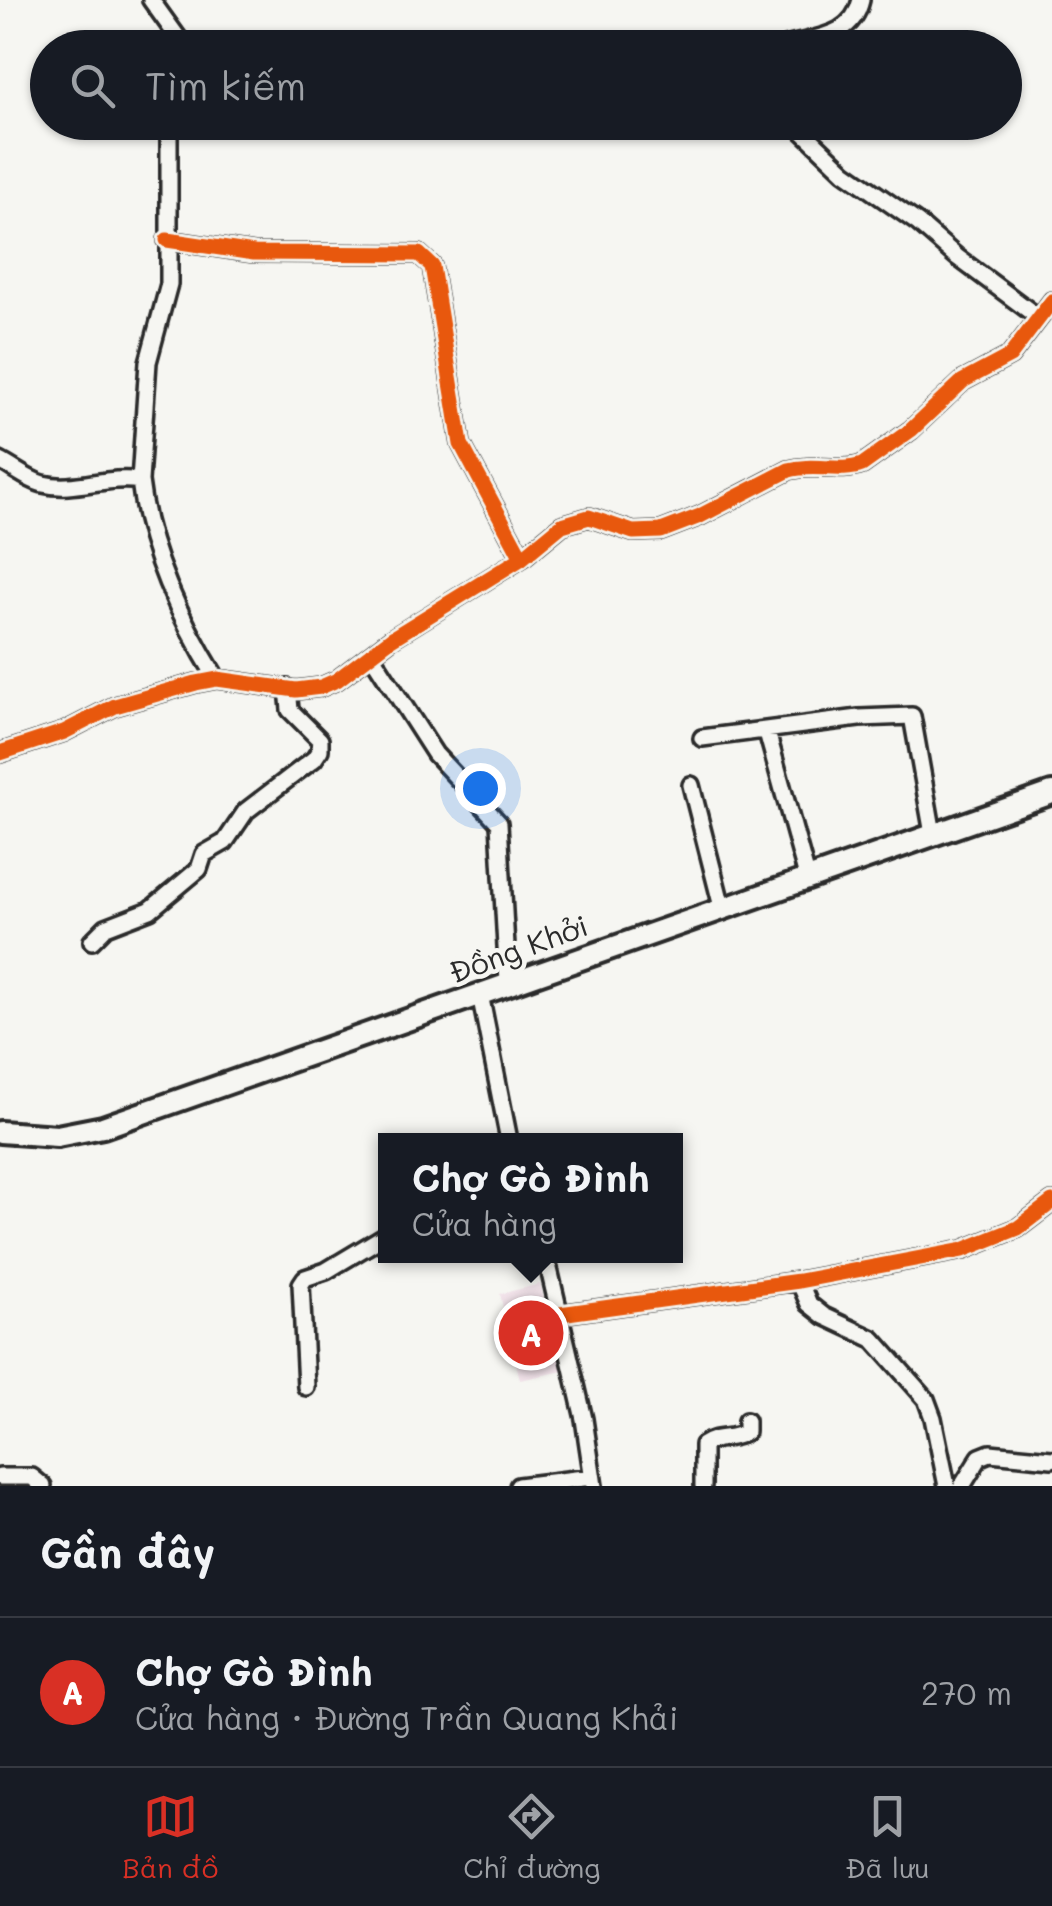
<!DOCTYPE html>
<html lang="vi">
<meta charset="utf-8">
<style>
body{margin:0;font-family:Mali,sans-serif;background:#20242c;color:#f1f3f6}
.you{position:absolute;left:480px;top:788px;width:35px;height:35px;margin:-25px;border:8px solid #fff;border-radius:50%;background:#1a73e8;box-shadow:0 0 0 15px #1a73e833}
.badge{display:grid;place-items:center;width:65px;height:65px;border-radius:50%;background:#d93025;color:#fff;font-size:32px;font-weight:700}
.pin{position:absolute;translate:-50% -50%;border:5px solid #fff;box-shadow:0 2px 10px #0006}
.popup{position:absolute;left:378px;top:1133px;width:305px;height:130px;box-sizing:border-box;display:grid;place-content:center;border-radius:0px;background:#171b24;filter:drop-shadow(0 2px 8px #0005);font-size:32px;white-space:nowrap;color:#9ea1a6}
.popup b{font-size:38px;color:#f1f3f6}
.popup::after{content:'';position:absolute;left:50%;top:100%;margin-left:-20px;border:20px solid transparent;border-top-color:#171b24}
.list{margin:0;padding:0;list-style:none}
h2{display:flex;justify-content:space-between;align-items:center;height:130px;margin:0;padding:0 40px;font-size:42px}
h2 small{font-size:32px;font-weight:400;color:#9ea1a6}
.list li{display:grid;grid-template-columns:65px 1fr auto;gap:30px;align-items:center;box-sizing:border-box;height:150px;padding:0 40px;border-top:2px solid #363941}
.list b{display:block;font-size:38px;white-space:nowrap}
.list p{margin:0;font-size:32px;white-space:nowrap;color:#9ea1a6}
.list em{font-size:32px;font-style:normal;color:#9ea1a6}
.icon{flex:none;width:55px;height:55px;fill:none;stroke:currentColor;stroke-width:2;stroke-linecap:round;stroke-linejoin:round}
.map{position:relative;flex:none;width:1052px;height:1486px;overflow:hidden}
.search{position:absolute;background:#171b24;box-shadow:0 2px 8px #0004;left:30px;right:30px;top:30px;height:110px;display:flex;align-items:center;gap:25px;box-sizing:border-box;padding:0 35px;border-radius:55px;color:#9ea1a6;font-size:38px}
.sheet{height:280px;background:#171b24}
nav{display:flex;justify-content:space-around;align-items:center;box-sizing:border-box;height:140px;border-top:2px solid #363941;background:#171b24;font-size:28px;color:#9ea1a6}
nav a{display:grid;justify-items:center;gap:5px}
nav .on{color:#d93025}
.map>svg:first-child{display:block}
</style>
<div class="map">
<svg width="1052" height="1486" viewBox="0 0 1052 1486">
<rect width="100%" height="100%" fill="#f6f6f2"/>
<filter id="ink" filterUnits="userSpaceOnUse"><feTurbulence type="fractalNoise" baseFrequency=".01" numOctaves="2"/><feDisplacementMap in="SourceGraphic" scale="20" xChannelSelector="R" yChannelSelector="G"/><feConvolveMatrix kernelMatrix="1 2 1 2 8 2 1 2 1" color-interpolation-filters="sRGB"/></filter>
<g filter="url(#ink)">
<path fill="#f1e2e9" d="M540 1284 563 1371 520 1380 500 1294Z"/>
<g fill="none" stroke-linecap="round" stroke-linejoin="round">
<defs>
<path id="minor" d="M151 0 179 39 181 48
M583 43 615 48
M779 48C811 37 852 40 861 0
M169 122V284L148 362 140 481C148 552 180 619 217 679
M793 122 845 172 918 223 957 257 1039 318
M167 240 254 253 419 254 432 266 461 444 522 558
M0 461C14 468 28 480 43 484 75 492 107 475 140 481
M372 656 435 754 499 823 508 982
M767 732 807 877
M702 738 859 718 912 716 933 834
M0 753 64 732 115 706 196 683 217 679 296 690 321 687 337 680 391 639 522 558 562 525 589 517 633 532 661 531 700 516 789 470C813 463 840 473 862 465L911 430 963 381 1010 356 1052 301
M691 785 722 907
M92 941 106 927 150 910 199 869 204 854 225 842 246 811 314 759 320 750V740L290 710 288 688
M480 994 509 1140
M546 1256 584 1419 594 1486
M799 1281 809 1304 824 1316 873 1339 926 1399 933 1418 947 1486
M560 1314 799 1281 963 1250 1018 1228 1052 1202
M306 1387 301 1284 305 1278 326 1271 386 1235
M0 1477H32L43 1486
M518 1486 592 1477
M703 1486V1445C716 1435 731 1441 746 1432V1421
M962 1486 980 1457 990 1453 1052 1459"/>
<path id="major" d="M0 1132 57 1136 103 1127 1052 793"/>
</defs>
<use href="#minor" stroke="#2b2b2b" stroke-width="22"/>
<use href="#major" stroke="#2b2b2b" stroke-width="28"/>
<use href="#minor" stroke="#f6f6f2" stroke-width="15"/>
<use href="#major" stroke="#f6f6f2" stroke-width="20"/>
<defs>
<path id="cycleway" d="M167 240 254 253 419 254 432 266 461 444 522 558
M0 753 64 732 115 706 196 683 217 679 296 690 321 687 337 680 391 639 522 558 562 525 589 517 633 532 661 531 700 516 789 470C813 463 840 473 862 465L911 430 963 381 1010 356 1052 301
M560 1314 799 1281 963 1250 1018 1228 1052 1202"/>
</defs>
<use href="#cycleway" stroke="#f6f6f2" stroke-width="21"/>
<use href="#cycleway" stroke="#e8590c" stroke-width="15"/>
</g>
</g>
<g text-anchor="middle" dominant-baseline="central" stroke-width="9" stroke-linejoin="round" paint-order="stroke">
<g font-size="30" fill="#2b2b2b" stroke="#f6f6f2">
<text transform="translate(518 948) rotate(-20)">Đồng Khởi</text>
</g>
</g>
</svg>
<div class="you"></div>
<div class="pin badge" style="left:531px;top:1333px">A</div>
<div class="popup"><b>Chợ Gò Đình</b>Cửa hàng</div>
<div class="search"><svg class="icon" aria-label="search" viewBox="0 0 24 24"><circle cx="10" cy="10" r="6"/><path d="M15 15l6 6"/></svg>Tìm kiếm</div>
</div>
<section class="sheet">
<h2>Gần đây<small></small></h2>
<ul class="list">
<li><span class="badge">A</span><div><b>Chợ Gò Đình</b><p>Cửa hàng · Đường Trần Quang Khải</p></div><em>270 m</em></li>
</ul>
</section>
<nav>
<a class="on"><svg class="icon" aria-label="map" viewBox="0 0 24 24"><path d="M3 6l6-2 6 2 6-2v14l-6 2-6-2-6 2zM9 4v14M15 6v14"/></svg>Bản đồ</a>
<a><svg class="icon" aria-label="directions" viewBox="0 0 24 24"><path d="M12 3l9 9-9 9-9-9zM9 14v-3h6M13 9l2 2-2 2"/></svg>Chỉ đường</a>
<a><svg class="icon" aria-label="saved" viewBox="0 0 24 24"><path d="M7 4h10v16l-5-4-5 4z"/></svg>Đã lưu</a>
</nav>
